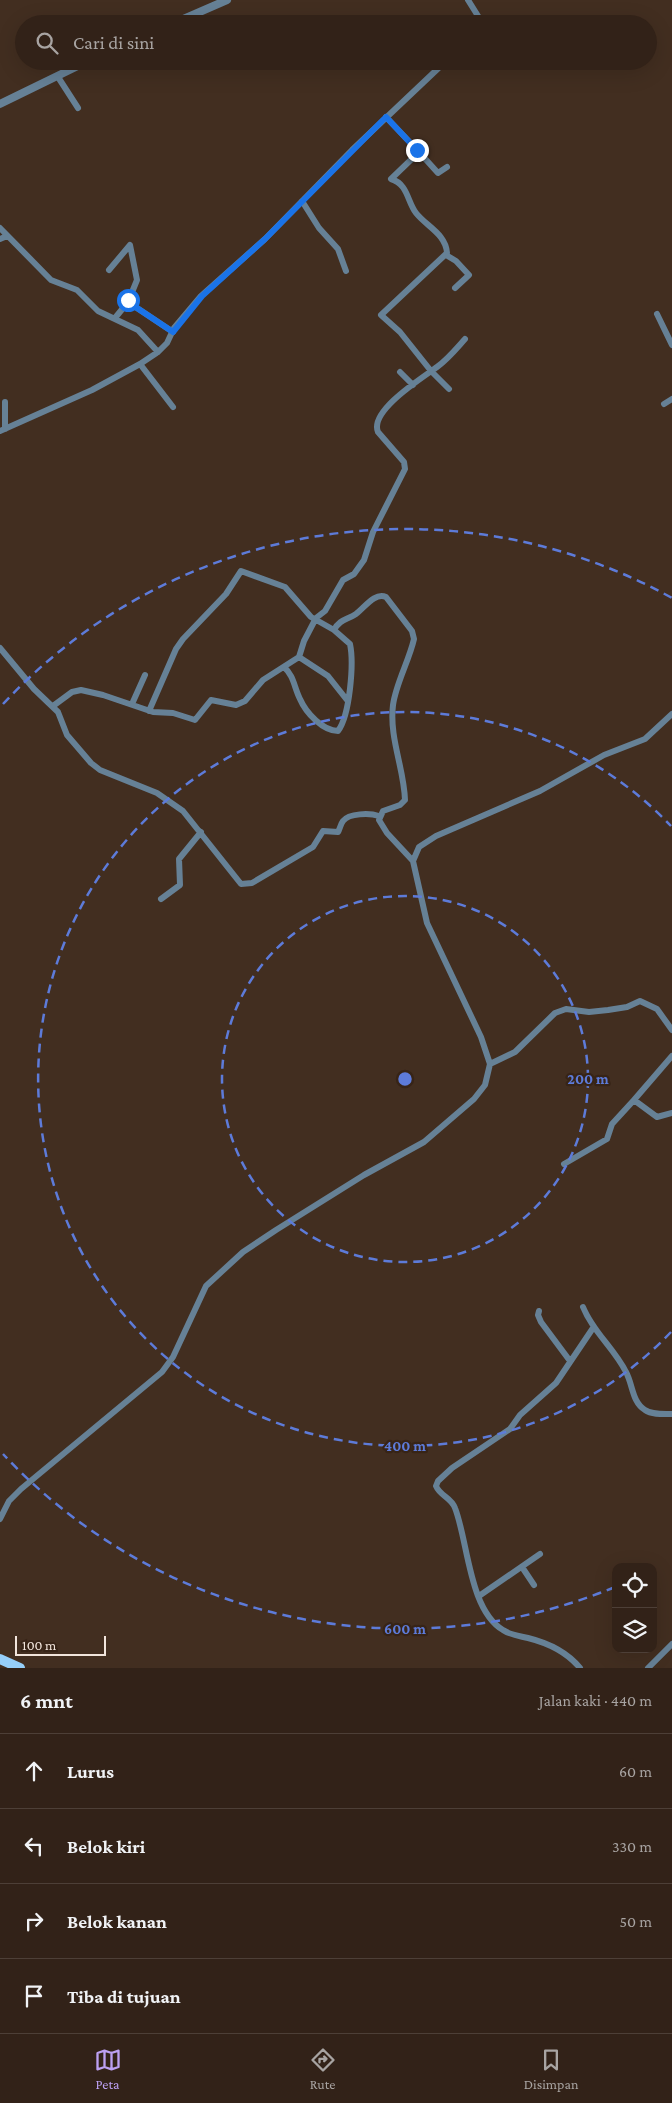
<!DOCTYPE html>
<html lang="id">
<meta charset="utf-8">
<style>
body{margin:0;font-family:"Crimson Pro",serif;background:#3d2f25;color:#f1f3f6}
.controls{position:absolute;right:15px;bottom:15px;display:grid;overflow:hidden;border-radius:10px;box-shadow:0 5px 20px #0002}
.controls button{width:45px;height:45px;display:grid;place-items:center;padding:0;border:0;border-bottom:1px solid #4d3f37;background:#322218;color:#f1f3f6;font:25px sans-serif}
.scale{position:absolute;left:15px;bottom:12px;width:91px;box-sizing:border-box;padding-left:5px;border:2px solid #f2e5dc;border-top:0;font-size:14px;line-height:18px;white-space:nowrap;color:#f2e5dc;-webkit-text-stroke:4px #372417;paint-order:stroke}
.stop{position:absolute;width:15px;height:15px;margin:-11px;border:4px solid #1a73e8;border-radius:50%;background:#fff}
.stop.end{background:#1a73e8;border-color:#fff;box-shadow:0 1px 5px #0008}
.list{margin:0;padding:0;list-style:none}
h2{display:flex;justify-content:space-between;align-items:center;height:65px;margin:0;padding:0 20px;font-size:21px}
h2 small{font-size:16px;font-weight:400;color:#a8a4a2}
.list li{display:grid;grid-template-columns:32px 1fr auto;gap:15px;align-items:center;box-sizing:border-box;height:75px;padding:0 20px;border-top:1px solid #4d3f37}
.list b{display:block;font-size:19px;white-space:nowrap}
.list em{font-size:16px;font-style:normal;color:#a8a4a2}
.icon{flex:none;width:28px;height:28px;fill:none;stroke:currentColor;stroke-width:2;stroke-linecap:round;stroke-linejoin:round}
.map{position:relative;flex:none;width:672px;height:1668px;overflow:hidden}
.search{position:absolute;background:#322218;box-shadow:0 5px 20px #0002;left:15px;right:15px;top:15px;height:55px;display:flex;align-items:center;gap:12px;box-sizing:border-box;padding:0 18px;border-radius:28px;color:#a8a4a2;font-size:19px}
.sheet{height:365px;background:#322218}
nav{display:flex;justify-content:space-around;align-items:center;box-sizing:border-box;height:70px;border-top:1px solid #4d3f37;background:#322218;font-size:14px;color:#a8a4a2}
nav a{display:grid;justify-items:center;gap:2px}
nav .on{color:#bca0f2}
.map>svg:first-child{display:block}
</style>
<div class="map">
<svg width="672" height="1668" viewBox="0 0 672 1668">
<rect width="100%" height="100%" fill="#422e20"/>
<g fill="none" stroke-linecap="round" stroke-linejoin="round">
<path stroke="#668196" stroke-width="6" d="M468 0 483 24
M58 77 78 108
M386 117 419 152 391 179C408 184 407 201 416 213 426 226 446 234 447 253L381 315 400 332 431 371 449 389
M419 152 438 173 447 167
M302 201 319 228 338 249 346 271
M0 228 51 280 77 290 98 311 138 330 158 352
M0 239 7 236
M446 255 456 261 469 275 455 288
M109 270 130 245 137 280 128 302 173 332
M657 314 672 345
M115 318 128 302
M140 364 173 407
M400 372 413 385
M5 402V429
M664 404 672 399
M0 431 92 390 140 364 158 352 167 343 174 328 201 296 265 239 352 150 446 61
M0 648 34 689 58 712 67 735 91 763 100 770 157 793 183 811 241 884 252 883 313 847 323 831 338 832C340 829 340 825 343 821 349 813 370 813 379 816
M299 657 328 676 347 700
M284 667C294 676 294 687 300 699 306 713 323 731 338 731 350 715 354 663 350 644L334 630
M132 704 145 675
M53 706 72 692 81 690 103 695 153 712 173 713 195 720 211 700 236 705 245 701 263 680 299 657 304 641 316 618 325 611 343 580 354 574 364 560 373 532 405 469 404 462 378 432C369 411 422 378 437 367 448 359 456 349 465 339
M149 711 176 649 183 639 226 594 241 571 285 587 311 617 334 630C340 619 347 620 356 614 365 607 375 592 386 597L412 631 414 639C409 661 396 683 393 705 389 738 404 768 405 800L400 805 383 811 379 820 387 833 413 861
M161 899 180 885 179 859 201 832
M490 1064 515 1052 555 1013 566 1009 589 1012 608 1010 627 1007 640 1001 657 1009 672 1030
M634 1100 672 1056
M564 1164 607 1139 612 1124 634 1100 657 1117 672 1113
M583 1307C593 1332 614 1348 626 1372 633 1385 632 1402 645 1410 652 1415 664 1414 672 1414
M539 1311 538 1315 541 1322 570 1361
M0 1519 9 1501 21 1489 162 1372 173 1357 206 1286 243 1252 276 1230 364 1175 424 1142 474 1099 485 1085 490 1064 481 1037 427 923 413 861 419 847 436 836 540 791 604 755 645 739 672 714
M522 1567 534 1585
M479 1596 540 1554
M580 1668C567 1652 548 1643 528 1638 520 1636 510 1635 503 1630 469 1610 468 1541 455 1508 451 1497 440 1496 436 1486L438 1481 452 1468 510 1429 520 1415 556 1383 593 1328
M648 1668 672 1644"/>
<path stroke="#668196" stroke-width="8" d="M172 24 227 0
M0 104 88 61"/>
<path stroke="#96cff9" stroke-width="10" d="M0 1659 20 1668"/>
</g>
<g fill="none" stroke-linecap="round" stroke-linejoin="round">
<path stroke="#1a73e8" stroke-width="6" d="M128 300V302L173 332 202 296 265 239 386 117 417 150"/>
</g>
<g fill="none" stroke="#5d7bd9" stroke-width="2.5" stroke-dasharray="9 6">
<circle cx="405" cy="1079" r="183"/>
<path d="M671 1332A367 367 0 1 1 671 826"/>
<path d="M615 1587A550 550 0 0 1 3 1454M3 704A550 550 0 0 1 672 598"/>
</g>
<circle cx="405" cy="1079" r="8" fill="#5d7bd9" stroke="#372417" stroke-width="2.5"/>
<g font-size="15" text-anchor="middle" font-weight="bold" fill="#5d7bd9" stroke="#372417" stroke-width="4.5" stroke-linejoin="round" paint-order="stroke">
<text x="588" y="1084">200 m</text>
<text x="405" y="1451">400 m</text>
<text x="405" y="1634">600 m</text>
</g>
</svg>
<div class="controls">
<button><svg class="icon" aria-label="locate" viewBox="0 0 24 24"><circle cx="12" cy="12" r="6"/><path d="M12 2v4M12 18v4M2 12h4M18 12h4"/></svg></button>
<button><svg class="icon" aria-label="layers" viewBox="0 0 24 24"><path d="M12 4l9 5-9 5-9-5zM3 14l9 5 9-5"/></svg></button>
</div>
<div class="scale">100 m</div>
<div class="stop" style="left:128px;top:300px"></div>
<div class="stop end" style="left:417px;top:150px"></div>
<div class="search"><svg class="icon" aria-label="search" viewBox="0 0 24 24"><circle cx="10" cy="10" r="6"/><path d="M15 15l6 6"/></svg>Cari di sini</div>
</div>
<section class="sheet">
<h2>6 mnt<small>Jalan kaki · 440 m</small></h2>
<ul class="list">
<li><svg class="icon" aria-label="ahead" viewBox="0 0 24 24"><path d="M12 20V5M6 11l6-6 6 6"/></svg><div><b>Lurus</b></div><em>60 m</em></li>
<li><svg class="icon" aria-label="left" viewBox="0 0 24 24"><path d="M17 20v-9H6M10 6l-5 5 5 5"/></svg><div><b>Belok kiri</b></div><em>330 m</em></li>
<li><svg class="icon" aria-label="right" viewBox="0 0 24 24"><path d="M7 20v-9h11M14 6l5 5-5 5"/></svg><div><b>Belok kanan</b></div><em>50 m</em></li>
<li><svg class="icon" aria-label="arrive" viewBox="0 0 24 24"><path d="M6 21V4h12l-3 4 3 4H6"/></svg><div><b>Tiba di tujuan</b></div></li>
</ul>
</section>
<nav>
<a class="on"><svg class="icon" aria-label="map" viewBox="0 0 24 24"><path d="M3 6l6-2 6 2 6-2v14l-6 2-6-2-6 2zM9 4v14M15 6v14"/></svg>Peta</a>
<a><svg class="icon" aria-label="directions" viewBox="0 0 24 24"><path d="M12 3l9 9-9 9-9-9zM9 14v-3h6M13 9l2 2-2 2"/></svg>Rute</a>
<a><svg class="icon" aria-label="saved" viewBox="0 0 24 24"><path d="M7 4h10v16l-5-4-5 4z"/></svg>Disimpan</a>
</nav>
